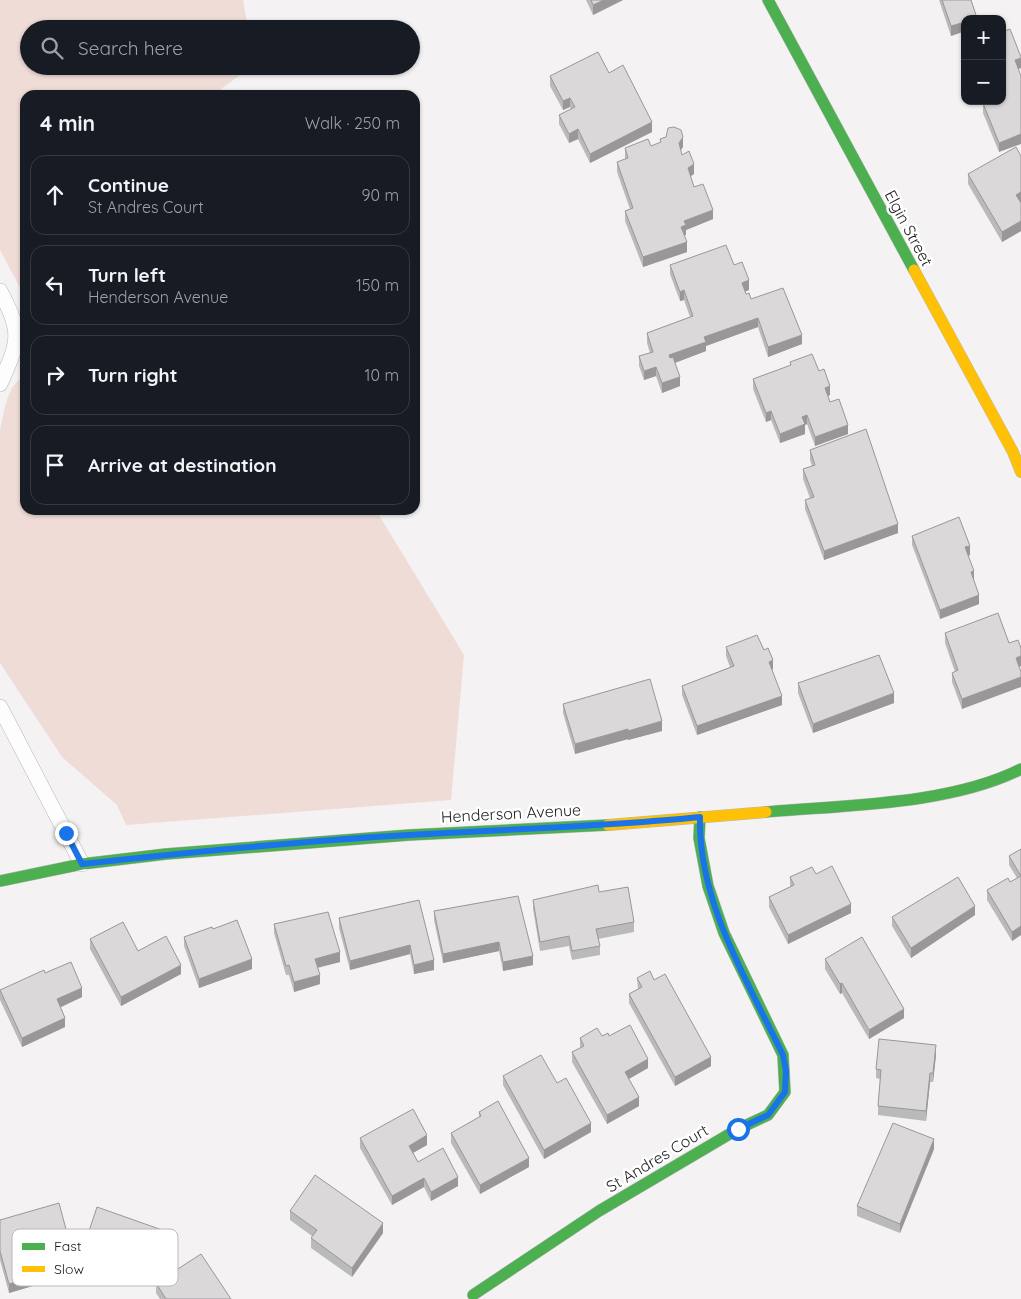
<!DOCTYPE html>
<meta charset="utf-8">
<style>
body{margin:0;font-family:Quicksand,sans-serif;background:#20242c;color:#f1f3f6}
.controls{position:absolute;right:15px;top:15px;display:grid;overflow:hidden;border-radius:10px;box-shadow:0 1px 4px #0004}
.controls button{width:45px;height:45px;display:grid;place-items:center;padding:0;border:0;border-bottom:1px solid #363941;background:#171b24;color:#f1f3f6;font:25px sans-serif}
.stop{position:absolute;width:15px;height:15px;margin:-11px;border:4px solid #1a73e8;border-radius:50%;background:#fff}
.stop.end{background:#1a73e8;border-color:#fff;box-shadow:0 1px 5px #0008}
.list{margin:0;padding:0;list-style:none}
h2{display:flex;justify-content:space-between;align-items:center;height:65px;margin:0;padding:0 20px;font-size:21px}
h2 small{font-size:16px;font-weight:400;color:#9ea1a6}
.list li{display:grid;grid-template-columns:32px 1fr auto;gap:15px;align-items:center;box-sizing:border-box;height:80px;margin:0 10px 10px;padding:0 10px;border:1px solid #363941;border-radius:15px}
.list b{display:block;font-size:19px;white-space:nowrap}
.list p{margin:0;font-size:16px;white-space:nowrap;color:#9ea1a6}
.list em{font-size:16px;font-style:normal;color:#9ea1a6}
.icon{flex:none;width:28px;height:28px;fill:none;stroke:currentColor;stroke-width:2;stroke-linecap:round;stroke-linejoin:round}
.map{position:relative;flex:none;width:1021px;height:1299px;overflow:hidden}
.search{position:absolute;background:#171b24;box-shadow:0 1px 4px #0004;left:20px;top:20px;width:400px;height:55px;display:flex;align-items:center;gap:12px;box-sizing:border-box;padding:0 18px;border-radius:28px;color:#9ea1a6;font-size:19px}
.panel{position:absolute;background:#171b24;box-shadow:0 1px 4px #0004;left:20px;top:90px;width:400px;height:425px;border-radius:15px}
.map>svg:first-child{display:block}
</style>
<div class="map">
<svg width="1021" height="1299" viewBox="0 0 1021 1299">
<rect width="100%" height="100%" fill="#f4f2f3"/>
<path fill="#f0dcd7" d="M0 0H243L248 29H29V66H252L213 95H25V297L0 250Z
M25 376V510H376L464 655 451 800 126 825 117 805 62 757 0 663V431C4 413 6 385 25 376Z"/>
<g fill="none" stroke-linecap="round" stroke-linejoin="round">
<defs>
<path id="lane" d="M0 291C23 334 19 341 0 384
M0 707 82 864"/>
<path id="fast" d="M768 0 914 270
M766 812C845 805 950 805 1021 769
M0 881 82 864 166 854 409 835 608 825
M473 1295 599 1211 738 1129 768 1115 785 1092 783 1055 724 933 708 886 699 838 700 817"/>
<path id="slow" d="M914 270 1013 452 1021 472
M608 825 766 812"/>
</defs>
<use href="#lane" stroke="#b8b6b6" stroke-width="16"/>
<use href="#fast" stroke="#b8b6b6" stroke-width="12"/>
<use href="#slow" stroke="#b8b6b6" stroke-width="12"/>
<use href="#lane" stroke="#fdfdfd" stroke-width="15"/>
<use href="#fast" stroke="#4caf50" stroke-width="11"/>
<use href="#slow" stroke="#ffc107" stroke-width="11"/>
</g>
<path fill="#bbbabb" d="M586 0H623L593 15Z
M939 0H971L977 19H965V31L951 36Z
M1021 57V68L1018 69 999 152 983 113V103L987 102 986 101H1002Z
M609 73 652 132 590 163 578 139 569 143 559 124V115L571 109 570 107 563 110 550 86V76Z
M660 139 683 147 680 150 682 155 694 174 690 176 694 187 713 219 686 230V235H684L687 252 643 267 625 221V211L630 209 617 172V162L625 159V148L651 146 660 143Z
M1021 156V231L1002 242 968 184V174Z
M670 265H734L749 290 745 291 746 294 802 344 768 357 758 327 706 346V351L675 363 680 386 662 393 656 376 644 380 639 366V356L650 353 647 343V333L690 317 684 300 680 301 670 274Z
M790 362 819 371 830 395 828 396 830 402 848 434 815 446 807 424 805 425V434L780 443 771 420 766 422 753 389V379L790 366Z
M810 450 898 533 824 560 805 509V500L810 498 803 479V469L812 466 810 460Z
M912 536 970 555 968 556 979 604 940 619 912 545Z
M945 633 1009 643 1021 648V666L962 709 952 682V673L955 672 945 643Z
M726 647 764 650 773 669 772 670 782 705 697 735 682 695V686L730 667 726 656Z
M798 683 894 703 813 733 798 693Z
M563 704 662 731 628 740V739L575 754 563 713Z
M1021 849V935L1012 941 987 900V890L1010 882 1017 878 1009 865V856Z
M816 874 851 913 788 944 769 907V897L790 887V877Z
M599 892 634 922V932L598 939 600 946V955L572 960 569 946 540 951 533 909V900Z
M518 896 533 965 503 971 499 951 443 963 434 920V911Z
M419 900 434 970 414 974 410 954 350 970 339 928V918Z
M975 915 911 958 892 926V917Z
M274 924 340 962 318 968 320 984 294 992 289 975H286L274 933Z
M184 937 252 969 199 988 184 946Z
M90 939 138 951 181 974 121 1006 90 949Z
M825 959 904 1018 869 1039 842 993 840 994 825 969Z
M637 978 654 980 711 1066 675 1086 629 1003V994L638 989Z
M0 990 82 997 60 1007 65 1027 22 1047 0 1000Z
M609 1036 648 1068 629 1079 639 1106 607 1124 572 1062V1052L580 1048V1038Z
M936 1055 933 1082H930L926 1121 878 1115V1106L880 1079 876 1078V1069Z
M503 1076 557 1083 591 1132 544 1159 503 1085Z
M479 1112 529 1167 480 1194 451 1143V1133L479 1118Z
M360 1138 427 1145 413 1153 418 1162 458 1186 431 1201 424 1187 392 1205 360 1148Z
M934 1149 900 1233 857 1216V1206Z
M290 1211 383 1233 352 1277 311 1248V1238L312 1236 290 1220Z
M0 1220 71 1258 34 1268 36 1285 9 1293 0 1260Z
M165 1241 150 1285 107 1270 105 1276 80 1267V1258Z
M156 1283 231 1299H160L156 1293Z"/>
<path fill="#999798" d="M604 0H623L593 15V5Z
M965 22V31L951 36V26Z
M1021 58V68L1015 70V60Z
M570 98V107L563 110V101Z
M652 122V132L590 163V154Z
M578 129V139L569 143V134Z
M1021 134V144L999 152V143Z
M683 137V147L679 153V143Z
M694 164V174L688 178V168Z
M1021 192V201L1016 204V195Z
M713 210V219L686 230V235L681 236V227L684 221Z
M1021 221V231L1002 242V232Z
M687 242V252L643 267V257Z
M749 280V290L742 293V283Z
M684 290V300L680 301V292Z
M758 318V327L706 346V351L669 365V355L704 337Z
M802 335V344L768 357V347Z
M656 367V376L644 380V371Z
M680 377V386L662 393V383Z
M830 386V395L825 397V388Z
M771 411V420L766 422V413Z
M807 415V424L805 425V434L780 443V434L802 417Z
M848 425V434L815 446V437Z
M898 524V533L824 560V551Z
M970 546V555L965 557V547Z
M974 571V580L971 582V572Z
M979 595V604L940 619V610Z
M1021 656V666L1016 667V658Z
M773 660V669L769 671V662Z
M1021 677V687L962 709V699Z
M894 693V703L813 733V724Z
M782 696V705L697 735V726Z
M662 721V731L628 740V731Z
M628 729V739L575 754V744Z
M851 904V913L788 944V935Z
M975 906V915L911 958V948Z
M1021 926V935L1012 941V932Z
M499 942V951L443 963V954Z
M410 945V954L350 970V961Z
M340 952V962L315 968V959Z
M533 956V965L503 971V962Z
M252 959V969L199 988V979Z
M434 960V970L414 974V965Z
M181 965V974L121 1006V997Z
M320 975V984L294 992V982Z
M842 983V993L840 994V984Z
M82 988V997L57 1009V999Z
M904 1009V1018L869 1039V1030Z
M65 1018V1027L22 1047V1038Z
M936 1045V1055L933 1082V1073Z
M711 1057V1066L675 1086V1077Z
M648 1059V1068L625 1081V1072Z
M930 1073V1082L926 1121V1111Z
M639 1097V1106L607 1124V1115Z
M591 1123V1132L544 1159V1150Z
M427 1135V1145L409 1155V1146Z
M934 1139V1149L900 1233V1224Z
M529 1158V1167L480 1194V1185Z
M458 1177V1186L431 1201V1192Z
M424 1178V1187L392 1205V1196Z
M383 1223V1233L352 1277V1268Z
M165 1231V1241L150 1285V1276Z
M71 1248V1258L31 1269V1260Z
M107 1261V1270L105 1276V1267Z
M36 1276V1285L9 1293V1284Z"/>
<path fill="#dad8d9" stroke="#999798" d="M591 0H604L593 5Z
M942 0H971L977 18 974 19H965V22L951 26Z
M1010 29 1021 57V58L1015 60 1021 76V134L999 143 983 103 988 101H1002V32Z
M598 52 609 73 623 65 652 122 590 154 578 129 569 134 559 115 575 107 570 98 563 101 550 76Z
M674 127 681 130 683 137 679 143 682 155 689 151 694 164 688 168 694 187 703 184 713 210 684 221 686 225 681 227 687 242 643 257 625 211 633 208 617 162 628 158 625 148 648 139 651 146 661 142 660 139 666 137 668 128Z
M1016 147 1021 156V192L1016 195 1021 203V221L1002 232 968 174Z
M726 245 734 265 742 262 749 280 742 283 746 294 749 293 751 299 783 288 802 335 768 347 758 318 704 337 706 342 669 355 670 358 673 357 680 377 662 383 656 367 644 371 639 356 653 352 647 333 693 316 684 290 680 292 670 265Z
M812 354 819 371 824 369 830 386 825 388 830 402 839 399 848 425 815 437 807 415 802 417 805 424 780 434 771 411 766 413 753 379 791 365 790 362Z
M866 429 898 524 824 551 805 500 814 497 803 469 815 465 810 450Z
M959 517 970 546 965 547 974 571 971 572 979 595 940 610 912 536Z
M998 613 1009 643 1018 640 1021 648V656L1016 658 1021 672V677L962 699 952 673 958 670 945 633Z
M757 635 764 650 768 648 773 660 769 662 782 696 697 726 682 686 734 666 726 647Z
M879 655 894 693 813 724 798 683Z
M650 679 662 721 628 731V729L575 744 563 704Z
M1021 849V926L1012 932 987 890 1008 878 1010 882 1021 876 1009 856Z
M832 866 851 904 788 935 769 897 794 885 790 877 812 867 816 874Z
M958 877 975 906 911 948 892 917Z
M598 885 599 892 628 887 634 922 596 929 600 946 572 951 569 936 540 942 533 900Z
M518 896 533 956 503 962 499 942 443 954 434 911Z
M419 900 434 960 414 965 410 945 350 961 339 918Z
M328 912 340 952 315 959 320 975 294 982 289 965 286 966 274 924Z
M237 920 252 959 199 979 184 937 212 927 213 929Z
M123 922 138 951 166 936 181 965 121 997 90 939Z
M862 937 904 1009 869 1030 842 983 840 984 825 959Z
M71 962 82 988 57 999 65 1018 22 1038 0 990 44 970 45 973Z
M650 971 654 980 665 974 711 1057 675 1077 629 994 642 987 637 978Z
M630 1025 648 1059 625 1072 639 1097 607 1115 572 1052 584 1046 580 1038 597 1028 602 1036 608 1033 609 1036Z
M879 1039 936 1045 933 1073H930L926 1111 878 1106 881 1070 876 1069Z
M541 1055 557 1083 566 1078 591 1123 544 1150 503 1076Z
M498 1101 529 1158 480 1185 451 1133 481 1116 479 1112Z
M413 1109 427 1135 409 1146 418 1162 443 1148 458 1177 431 1192 424 1178 392 1196 360 1138Z
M893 1123 934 1139 900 1224 857 1206Z
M315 1175 383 1223 352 1268 311 1238 317 1230 290 1211Z
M59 1203 71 1248 31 1260 36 1276 9 1284 0 1251V1220Z
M97 1207 165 1231 150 1276 107 1261 105 1267 80 1258Z
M201 1254 231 1299H166L156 1283Z"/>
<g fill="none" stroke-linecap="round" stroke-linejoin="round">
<path stroke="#1a73e8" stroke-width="6" d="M66 833 82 864C191 852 300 841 409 835 506 829 603 827 700 817 698 902 747 980 783 1055L786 1071 785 1092 768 1115 738 1129"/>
</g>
<g text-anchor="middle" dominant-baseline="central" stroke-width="5" stroke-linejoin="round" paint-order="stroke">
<g font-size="16" fill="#1a1919" stroke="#fff">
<text transform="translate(909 228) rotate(62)">Elgin Street</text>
<text transform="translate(511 813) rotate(-3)">Henderson Avenue</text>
<text transform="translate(657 1158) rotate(-31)">St Andres Court</text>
</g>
</g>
<rect x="12" y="1229" width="166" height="57" rx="8" fill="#fff" stroke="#bababa" stroke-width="1"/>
<rect x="22" y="1243" width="23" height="7" fill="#4caf50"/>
<rect x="22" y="1266" width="23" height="6" fill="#ffc107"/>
<g font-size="14" fill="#1a1919">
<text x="54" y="1251">Fast</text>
<text x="54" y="1274">Slow</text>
</g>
</svg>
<div class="controls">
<button>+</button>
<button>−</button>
</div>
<div class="stop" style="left:738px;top:1129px"></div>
<div class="stop end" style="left:66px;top:833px"></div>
<div class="search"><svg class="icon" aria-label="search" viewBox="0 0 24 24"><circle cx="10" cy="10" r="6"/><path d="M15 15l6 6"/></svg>Search here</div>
<section class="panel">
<h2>4 min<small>Walk · 250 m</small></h2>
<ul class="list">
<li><svg class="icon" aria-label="ahead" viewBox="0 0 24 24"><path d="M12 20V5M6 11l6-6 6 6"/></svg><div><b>Continue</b><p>St Andres Court</p></div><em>90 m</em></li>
<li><svg class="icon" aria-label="left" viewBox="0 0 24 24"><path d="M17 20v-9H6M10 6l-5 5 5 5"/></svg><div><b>Turn left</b><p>Henderson Avenue</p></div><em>150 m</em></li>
<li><svg class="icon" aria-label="right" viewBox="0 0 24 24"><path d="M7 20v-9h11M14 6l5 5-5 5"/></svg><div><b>Turn right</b></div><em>10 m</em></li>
<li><svg class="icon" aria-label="arrive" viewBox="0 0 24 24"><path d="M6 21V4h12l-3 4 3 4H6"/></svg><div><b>Arrive at destination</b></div></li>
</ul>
</section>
</div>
